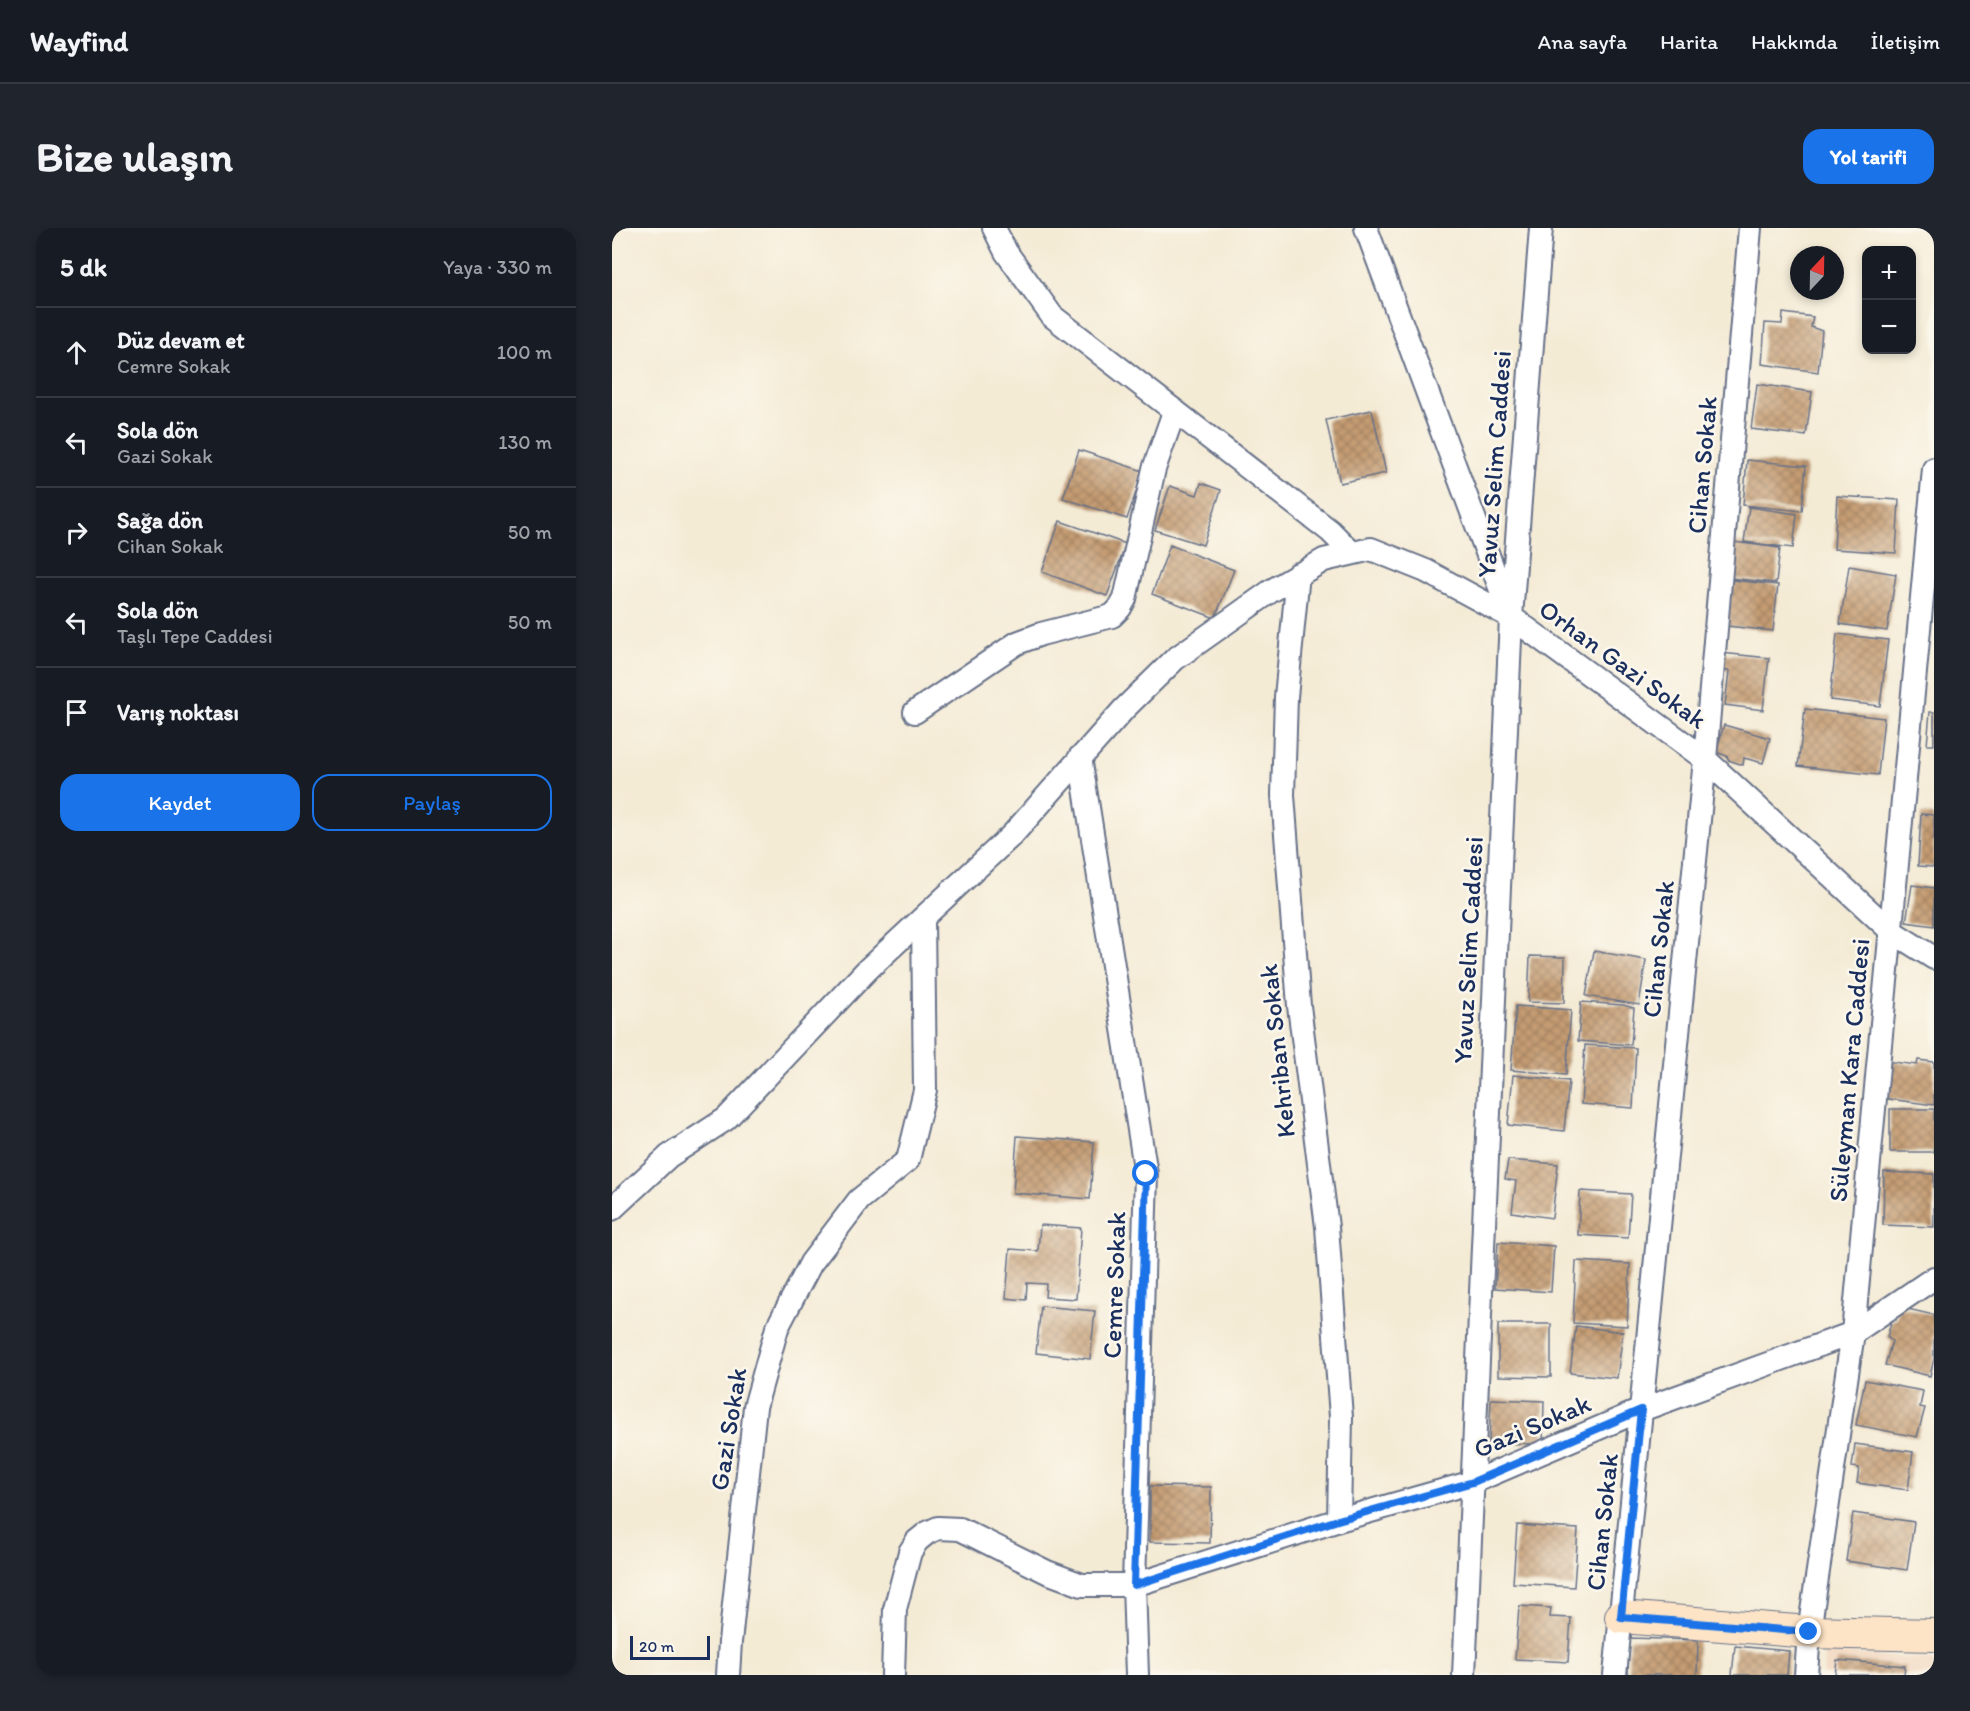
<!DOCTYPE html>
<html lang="tr">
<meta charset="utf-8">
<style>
body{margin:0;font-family:Itim,sans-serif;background:#20242c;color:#f1f3f6}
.controls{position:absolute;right:18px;top:18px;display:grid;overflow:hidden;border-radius:12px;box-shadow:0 3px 9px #0003}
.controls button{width:54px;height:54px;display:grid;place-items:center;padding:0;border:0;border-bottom:2px solid #363941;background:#171b24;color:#f1f3f6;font:30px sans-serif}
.compass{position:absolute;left:1178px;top:18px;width:54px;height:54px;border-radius:50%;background:#171b24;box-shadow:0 3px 9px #0003;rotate:22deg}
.scale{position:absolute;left:18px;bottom:15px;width:80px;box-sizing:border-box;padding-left:6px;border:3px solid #1b2f5e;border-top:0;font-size:16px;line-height:21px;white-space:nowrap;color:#1b2f5e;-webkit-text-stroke:4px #fbf7ec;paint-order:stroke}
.stop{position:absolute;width:18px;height:18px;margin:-14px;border:4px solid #1a73e8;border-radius:50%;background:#fff}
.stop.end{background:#1a73e8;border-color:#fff;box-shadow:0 2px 6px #0008}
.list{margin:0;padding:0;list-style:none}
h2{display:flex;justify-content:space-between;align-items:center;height:78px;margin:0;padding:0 24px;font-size:26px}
h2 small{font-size:20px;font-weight:400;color:#9ea1a6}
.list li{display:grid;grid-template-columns:39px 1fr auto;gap:18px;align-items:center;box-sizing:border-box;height:90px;padding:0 24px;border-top:2px solid #363941}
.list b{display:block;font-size:22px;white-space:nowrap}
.list p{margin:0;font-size:20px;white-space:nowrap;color:#9ea1a6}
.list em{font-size:20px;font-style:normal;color:#9ea1a6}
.actions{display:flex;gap:12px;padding:18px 24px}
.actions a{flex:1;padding:14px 0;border:2px solid #1a73e8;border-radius:18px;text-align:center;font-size:21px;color:#1a73e8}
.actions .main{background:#1a73e8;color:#fff}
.icon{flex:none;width:33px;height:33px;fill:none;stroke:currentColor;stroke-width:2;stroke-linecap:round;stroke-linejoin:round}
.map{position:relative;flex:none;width:1322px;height:1447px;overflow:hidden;border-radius:18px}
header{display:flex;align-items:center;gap:36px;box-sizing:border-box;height:84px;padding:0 30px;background:#171b24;border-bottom:2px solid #363941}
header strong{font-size:28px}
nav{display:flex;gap:33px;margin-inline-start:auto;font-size:21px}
.intro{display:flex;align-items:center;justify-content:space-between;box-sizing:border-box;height:144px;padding:0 36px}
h1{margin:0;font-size:42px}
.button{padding:15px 27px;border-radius:18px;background:#1a73e8;color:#fff;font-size:21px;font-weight:700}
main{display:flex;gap:36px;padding:0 36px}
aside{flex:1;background:#171b24;border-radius:18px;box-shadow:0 3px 9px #0003}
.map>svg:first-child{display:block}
</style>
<header>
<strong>Wayfind</strong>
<nav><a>Ana sayfa</a><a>Harita</a><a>Hakkında</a><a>İletişim</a></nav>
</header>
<div class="intro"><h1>Bize ulaşın</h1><a class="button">Yol tarifi</a></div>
<main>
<aside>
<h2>5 dk<small>Yaya · 330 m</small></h2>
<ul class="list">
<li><svg class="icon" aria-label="ahead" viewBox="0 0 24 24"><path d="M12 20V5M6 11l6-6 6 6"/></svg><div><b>Düz devam et</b><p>Cemre Sokak</p></div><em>100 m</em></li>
<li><svg class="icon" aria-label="left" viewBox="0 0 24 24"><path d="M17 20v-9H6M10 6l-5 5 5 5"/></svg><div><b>Sola dön</b><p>Gazi Sokak</p></div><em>130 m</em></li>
<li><svg class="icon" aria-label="right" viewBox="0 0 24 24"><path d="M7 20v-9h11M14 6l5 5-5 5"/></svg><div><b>Sağa dön</b><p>Cihan Sokak</p></div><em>50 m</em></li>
<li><svg class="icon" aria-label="left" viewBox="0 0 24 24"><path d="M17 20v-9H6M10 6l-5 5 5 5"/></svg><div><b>Sola dön</b><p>Taşlı Tepe Caddesi</p></div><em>50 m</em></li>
<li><svg class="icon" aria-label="arrive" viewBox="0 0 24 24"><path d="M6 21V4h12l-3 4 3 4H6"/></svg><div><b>Varış noktası</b></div></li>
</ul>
<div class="actions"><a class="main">Kaydet</a><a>Paylaş</a></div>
</aside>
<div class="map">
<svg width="1322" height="1447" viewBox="0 0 1322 1447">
<defs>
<pattern id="building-cross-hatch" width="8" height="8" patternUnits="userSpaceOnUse" patternTransform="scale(1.5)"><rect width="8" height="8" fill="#c59c72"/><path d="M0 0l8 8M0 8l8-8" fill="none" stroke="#9f8061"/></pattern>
</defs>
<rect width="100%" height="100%" fill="#fbf7ec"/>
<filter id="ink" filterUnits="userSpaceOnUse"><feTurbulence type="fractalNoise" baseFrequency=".0167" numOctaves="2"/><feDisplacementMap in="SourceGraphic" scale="12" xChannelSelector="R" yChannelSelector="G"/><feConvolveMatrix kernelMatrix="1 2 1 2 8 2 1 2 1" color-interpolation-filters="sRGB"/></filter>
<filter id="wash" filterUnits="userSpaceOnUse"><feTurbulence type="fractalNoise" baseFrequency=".008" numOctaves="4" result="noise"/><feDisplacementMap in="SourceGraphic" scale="24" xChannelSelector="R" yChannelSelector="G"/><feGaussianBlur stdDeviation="1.35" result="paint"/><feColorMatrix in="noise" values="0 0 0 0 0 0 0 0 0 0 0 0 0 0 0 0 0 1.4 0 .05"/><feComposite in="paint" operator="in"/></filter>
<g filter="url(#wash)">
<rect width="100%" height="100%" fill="#f4ebd5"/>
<path fill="#f1d5bd" d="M1212 1424 1322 1432V1447H1211Z"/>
<g id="blocks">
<path fill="url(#building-cross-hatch)" d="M1171 85 1201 89 1199 99 1210 103 1206 144 1150 136 1153 95 1170 96Z
M1145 156 1200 164 1194 208 1139 201Z
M760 182 774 245 728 255 714 192Z
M467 222 531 243 515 291 451 270Z
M1135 232 1194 238 1190 283 1131 277Z
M589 255 609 262 591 317 543 302 558 258 585 267Z
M1225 268 1287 272 1284 325 1222 321Z
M1137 279 1185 286 1181 320 1132 314Z
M448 293 514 316 495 368 430 344Z
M1121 314 1168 320 1164 355 1117 350Z
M558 317 622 342 603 390 540 366Z
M1237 338 1284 346 1275 403 1228 396Z
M1120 352 1166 357 1161 403 1115 398Z
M1225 406 1276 412 1268 478 1218 472Z
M1109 425 1157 430 1151 482 1113 477 1117 443 1107 442Z
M1193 481 1272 490 1266 547 1186 538Z
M1318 484H1322V517H1315Z
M1112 497 1158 510 1151 535 1132 530 1131 537 1116 532 1115 528 1104 524Z
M1309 586 1322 587V639L1306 638Z
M1300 657 1322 660V698L1294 694Z
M982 723 1034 732 1027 777 974 768Z
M918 728 953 729 952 775 916 774Z
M969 774 1011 777 1022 780 1019 817 966 813Z
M904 778 959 782 954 847 899 842Z
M973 817 1024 820 1021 880 969 876Z
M1306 832 1322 834V877L1269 870 1273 833 1305 837Z
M901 847 957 853 952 903 896 897Z
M1278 881H1322V924H1278Z
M405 908 482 914 478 971 401 965Z
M896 932 946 936 940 990 900 984 904 953 893 951Z
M1272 944 1322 946V999L1271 997Z
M968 963 1019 966 1016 1010 966 1007Z
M428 997 469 1000 464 1071 433 1069 434 1056 415 1055 414 1072 394 1070 398 1021 426 1023Z
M886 1014 942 1018 939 1064 883 1060Z
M964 1033 1018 1036 1015 1098 961 1095Z
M429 1078 483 1083 478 1131 424 1125Z
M1287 1079 1322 1087V1131L1318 1148 1273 1137 1280 1113 1275 1109 1280 1091 1284 1092Z
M886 1096H939V1149L886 1148Z
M964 1098 1011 1104 1005 1150 958 1145Z
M1253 1152 1311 1163 1308 1179 1313 1180 1305 1209 1244 1197Z
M879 1171 932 1173 931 1216 877 1215Z
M1243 1216 1301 1224 1296 1262 1245 1255 1247 1240 1240 1239Z
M538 1258 599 1259 598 1315 538 1314Z
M1241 1285 1302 1294 1295 1342 1234 1333Z
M905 1297 966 1301 962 1359 901 1355Z
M907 1378 939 1380 938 1389 959 1390 956 1434 903 1431Z
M1017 1410 1086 1412 1085 1447H1016Z
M1123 1418 1177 1423 1175 1447H1120Z
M1225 1432 1293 1438 1292 1447H1223Z"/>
</g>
</g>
<g filter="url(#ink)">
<use href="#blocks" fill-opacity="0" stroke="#677188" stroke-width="1.5"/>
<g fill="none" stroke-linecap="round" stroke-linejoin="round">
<defs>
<path id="street" d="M382 0 394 24 440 88 718 303 740 325
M754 0 899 389 1093 531 1279 703 1322 730
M686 346 674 469 671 567 687 778 715 999 729 1189 727 1292
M303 484 405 415 429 406 500 388 508 380 513 371 542 241 562 184
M468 529 534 946 522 1357 525 1447
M0 981 57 928 114 891 255 742 401 606 512 481 563 431 659 363 712 332 759 321 814 343 899 389
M116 1447 118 1414 143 1179 165 1100 199 1035 247 972 296 932 313 862 311 691
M281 1447 283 1381 298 1324 305 1313 315 1305 326 1300 348 1301 435 1344 470 1357H522L727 1292 861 1254 1029 1182 1241 1105 1322 1050
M852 1447 899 389 929 0
M1003 1447 1093 531 1138 0
M1194 1447 1197 1404 1241 1105 1322 241"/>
<path id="secondary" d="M1009 1389 1197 1404 1322 1407"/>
</defs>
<use href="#street" stroke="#677188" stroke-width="26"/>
<use href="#secondary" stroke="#677188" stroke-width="34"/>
<use href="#street" stroke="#fff" stroke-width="22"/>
<use href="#secondary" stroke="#fee4c6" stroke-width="32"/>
</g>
</g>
<g fill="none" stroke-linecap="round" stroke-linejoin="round" filter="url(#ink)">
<path stroke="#1a73e8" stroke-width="8" d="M534 946 522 1357 726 1292 861 1254 1029 1182 1009 1389 1197 1404"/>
</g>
<g text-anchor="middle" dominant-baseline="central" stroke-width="5" stroke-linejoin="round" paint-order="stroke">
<g font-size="26" fill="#1b2f5e" stroke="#fbf7ec">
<text transform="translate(882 236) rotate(-86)">Yavuz Selim Caddesi</text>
<text transform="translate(1090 237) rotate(-85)">Cihan Sokak</text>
<text transform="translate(1011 436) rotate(36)">Orhan Gazi Sokak</text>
<text transform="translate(1046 721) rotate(-84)">Cihan Sokak</text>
<text transform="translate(856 722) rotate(-87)">Yavuz Selim Caddesi</text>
<text transform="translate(665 823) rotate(-96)">Kehriban Sokak</text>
<text transform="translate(1237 842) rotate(-85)">Süleyman Kara Caddesi</text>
<text transform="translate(502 1057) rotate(-88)">Cemre Sokak</text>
<text transform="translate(920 1198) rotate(-23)">Gazi Sokak</text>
<text transform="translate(116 1201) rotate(-81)">Gazi Sokak</text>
<text transform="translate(990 1294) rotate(-84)">Cihan Sokak</text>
</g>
</g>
</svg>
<div class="controls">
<button>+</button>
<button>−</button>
</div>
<svg class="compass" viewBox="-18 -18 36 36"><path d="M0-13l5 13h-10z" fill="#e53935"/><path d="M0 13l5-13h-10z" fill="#9ea1a6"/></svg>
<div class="scale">20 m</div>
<div class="stop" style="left:534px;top:946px"></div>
<div class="stop end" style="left:1197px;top:1404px"></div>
</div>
</main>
